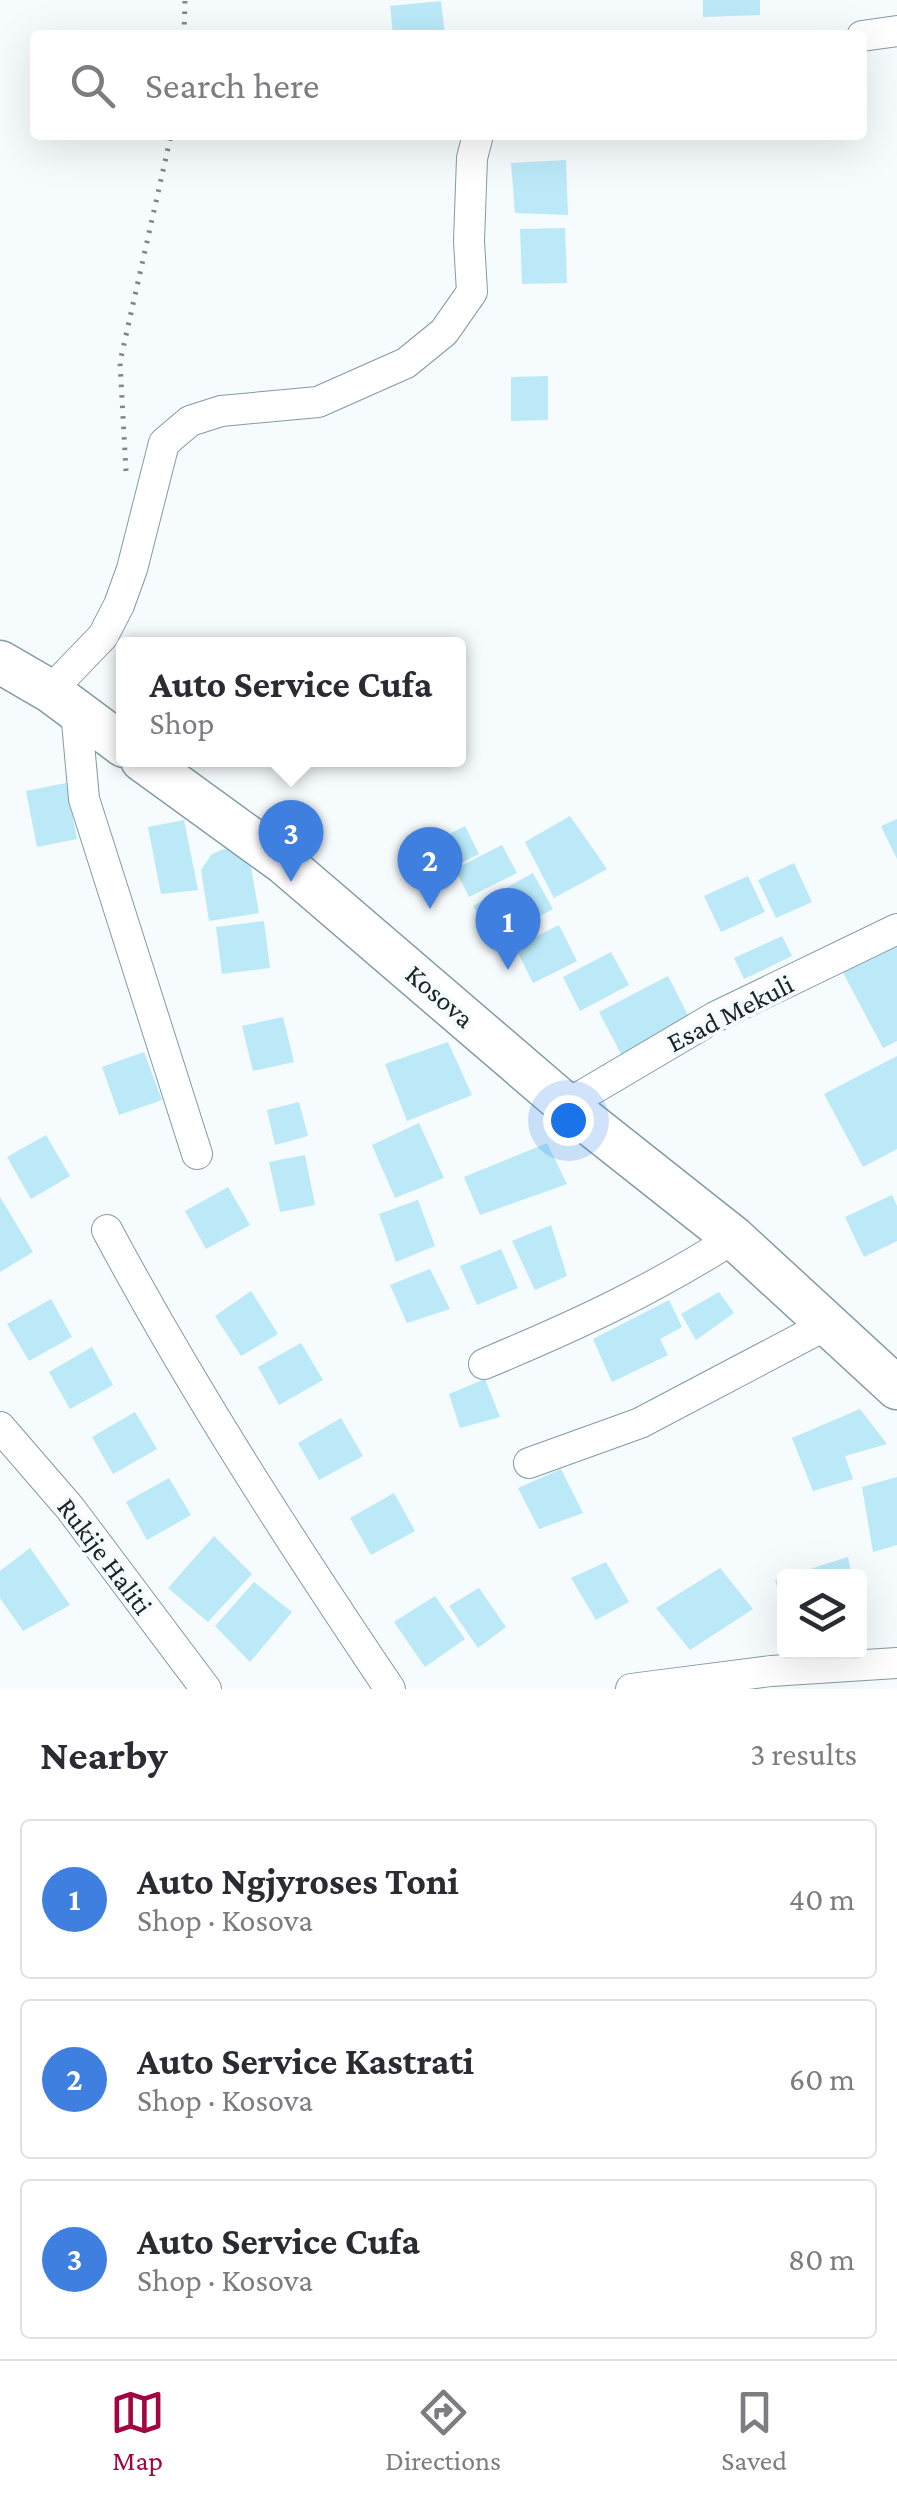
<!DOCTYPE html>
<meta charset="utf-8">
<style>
body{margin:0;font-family:"Crimson Pro",serif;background:#f2f2f3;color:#2b2b33}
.controls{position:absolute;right:30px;bottom:30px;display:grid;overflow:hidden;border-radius:10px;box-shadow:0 10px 40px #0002}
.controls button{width:90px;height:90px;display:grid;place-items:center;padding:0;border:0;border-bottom:2px solid #e1e1e2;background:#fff;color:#2b2b33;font:50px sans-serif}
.you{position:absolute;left:568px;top:1120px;width:35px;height:35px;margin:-25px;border:8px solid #fff;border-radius:50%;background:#1a73e8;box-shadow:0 0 0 15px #1a73e833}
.badge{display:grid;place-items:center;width:65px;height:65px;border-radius:50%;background:#a10542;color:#fff;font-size:32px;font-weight:700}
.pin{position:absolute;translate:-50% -82px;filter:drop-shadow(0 2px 5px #0008)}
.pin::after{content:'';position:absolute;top:52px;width:35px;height:30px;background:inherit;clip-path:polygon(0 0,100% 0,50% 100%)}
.popup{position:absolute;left:116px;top:637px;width:350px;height:130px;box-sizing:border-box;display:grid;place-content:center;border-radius:10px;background:#fff;filter:drop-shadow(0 2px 8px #0005);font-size:32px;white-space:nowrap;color:#7c7c81}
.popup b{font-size:38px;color:#2b2b33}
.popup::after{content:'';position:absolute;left:50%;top:100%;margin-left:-20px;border:20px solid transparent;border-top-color:#fff}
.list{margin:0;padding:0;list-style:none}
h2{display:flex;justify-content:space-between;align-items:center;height:130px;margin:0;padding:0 40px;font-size:42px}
h2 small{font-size:32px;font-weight:400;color:#7c7c81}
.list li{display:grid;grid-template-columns:65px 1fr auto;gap:30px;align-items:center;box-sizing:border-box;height:160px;margin:0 20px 20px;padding:0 20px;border:2px solid #e1e1e2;border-radius:10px}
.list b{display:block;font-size:38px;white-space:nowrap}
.list p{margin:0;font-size:32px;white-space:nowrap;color:#7c7c81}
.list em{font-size:32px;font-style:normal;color:#7c7c81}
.icon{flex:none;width:55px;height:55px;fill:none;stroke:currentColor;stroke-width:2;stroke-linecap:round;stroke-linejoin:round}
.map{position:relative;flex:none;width:897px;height:1689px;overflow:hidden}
.search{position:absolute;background:#fff;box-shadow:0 10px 40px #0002;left:30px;right:30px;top:30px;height:110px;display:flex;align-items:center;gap:25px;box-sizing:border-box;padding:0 35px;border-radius:10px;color:#7c7c81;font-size:38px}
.sheet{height:670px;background:#fff}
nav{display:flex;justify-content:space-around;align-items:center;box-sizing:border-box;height:140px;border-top:2px solid #e1e1e2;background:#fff;font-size:28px;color:#7c7c81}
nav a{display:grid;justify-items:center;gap:5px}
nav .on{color:#a10542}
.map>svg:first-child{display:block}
</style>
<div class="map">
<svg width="897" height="1689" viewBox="0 0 897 1689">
<rect width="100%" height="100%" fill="#f6fbfd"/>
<path fill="#bbe9f8" d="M703 0H760V15L703 17Z
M441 1 445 35H393L390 6Z
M566 160 568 215 515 213 511 163Z
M565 228 567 283 522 284 520 229Z
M548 376V420L511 421V377Z
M66 783 77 839 37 847 26 791Z
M570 816 607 869 554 898 525 842Z
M897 819V859L881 826Z
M184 820 198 890 161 894 148 827Z
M465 826 479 854 431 878 417 850Z
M502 845 517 873 469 897 455 869Z
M229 847 249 856 259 913 209 921 201 870 212 854Z
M794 863 812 902 776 918 758 880Z
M533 873 553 909 505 936 484 924 473 906Z
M748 876 765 912 721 932 704 896Z
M264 921 270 968 222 974 216 927Z
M559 925 577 961 533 983 515 947Z
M782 936 792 956 744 979 734 958Z
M897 945V1041L883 1048 840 967Z
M611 952 629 985 580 1011 563 977Z
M668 976 691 1021 622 1056 599 1012Z
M283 1017 294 1062 253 1071 242 1026Z
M448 1042 472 1095 407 1121 385 1064Z
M144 1052 162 1100 119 1115 102 1067Z
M897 1056V1149L863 1167 824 1094Z
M299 1102 308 1136 275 1145 267 1110Z
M419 1123 444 1178 395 1198 372 1145Z
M46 1135 70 1176 31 1199 7 1157Z
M547 1143 567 1184 480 1215 464 1177Z
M305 1155 315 1205 280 1212 269 1162Z
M228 1187 250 1225 206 1249 185 1211Z
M892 1195 897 1206V1241L864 1257 845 1217Z
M0 1197 33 1252 0 1272Z
M418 1200 435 1246 396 1262 379 1214Z
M551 1225 567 1276 535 1290 512 1241Z
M501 1249 518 1288 477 1305 460 1266Z
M430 1269 450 1309 407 1323 390 1285Z
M251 1291 278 1334 241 1356 215 1316Z
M719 1292 734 1313 696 1340 681 1314Z
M51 1299 72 1337 29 1361 7 1324Z
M669 1300 682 1327 660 1339 668 1355 612 1382 593 1339Z
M301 1343 323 1380 279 1405 258 1367Z
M92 1347 113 1385 70 1409 49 1372Z
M485 1379 500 1417 460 1428 449 1394Z
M860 1409 887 1444 845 1456 853 1479 813 1491 792 1438Z
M135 1412 157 1449 113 1474 92 1437Z
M341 1418 363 1456 319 1480 298 1443Z
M561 1469 583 1513 539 1529 518 1488Z
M897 1477V1545L873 1552 862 1487Z
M169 1478 191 1515 147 1540 126 1502Z
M394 1493 415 1531 371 1555 350 1518Z
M214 1536 252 1574 208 1622 168 1588Z
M30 1548 70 1605 23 1631 0 1598V1571Z
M848 1557 852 1576H788Z
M606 1562 629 1602 596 1620 571 1578Z
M720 1568 753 1609 690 1650 656 1608Z
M784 1577V1609H783L775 1580Z
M254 1582 292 1612 250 1662 215 1626Z
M479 1588 506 1627 478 1648 449 1606Z
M435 1596 465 1639 425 1667 394 1622Z"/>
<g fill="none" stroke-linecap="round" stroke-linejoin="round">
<defs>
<path id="street" d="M862 36 897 31
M50 691 103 636 119 605 132 569 164 443 190 421 221 411 318 402 406 363 444 332 472 292 469 241 472 158 478 135
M76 711 84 799 197 1154
M566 1105 715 1017 897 929
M107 1230C192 1389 289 1539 390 1689
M484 1364C575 1326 651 1291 734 1238
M0 1427 70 1508 206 1689
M529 1463 640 1423 828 1324
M631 1689 771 1671 897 1663"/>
<path id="secondary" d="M0 662 50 691 124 746
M142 760 284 863 566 1105 734 1238 897 1388"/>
</defs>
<use href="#street" stroke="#829ba4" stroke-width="32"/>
<use href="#secondary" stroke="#829ba4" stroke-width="45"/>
<path stroke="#7e8688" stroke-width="5" stroke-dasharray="2.5 8" stroke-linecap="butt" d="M184 35 185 0
M126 471 120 362 171 135"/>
<use href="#street" stroke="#fff" stroke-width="30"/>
<use href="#secondary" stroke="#fff" stroke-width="42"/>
</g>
<g text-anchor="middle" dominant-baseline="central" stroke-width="8" stroke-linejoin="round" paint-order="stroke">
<g font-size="28" fill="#1a2427" stroke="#f6fbfd">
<text transform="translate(440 996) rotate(41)">Kosova</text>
<text transform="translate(730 1013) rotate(-27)">Esad Mekuli</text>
<text transform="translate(105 1556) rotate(53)">Rukije Haliti</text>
</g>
</g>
</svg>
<div class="controls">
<button><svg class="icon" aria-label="layers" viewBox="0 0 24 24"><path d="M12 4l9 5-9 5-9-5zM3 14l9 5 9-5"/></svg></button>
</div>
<div class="you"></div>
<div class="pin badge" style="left:508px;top:970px;background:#3f7fe0">1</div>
<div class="pin badge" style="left:430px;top:909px;background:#3f7fe0">2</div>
<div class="pin badge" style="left:291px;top:882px;background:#3f7fe0">3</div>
<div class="popup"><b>Auto Service Cufa</b>Shop</div>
<div class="search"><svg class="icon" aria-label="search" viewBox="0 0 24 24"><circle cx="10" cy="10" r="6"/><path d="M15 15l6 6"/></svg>Search here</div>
</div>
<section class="sheet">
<h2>Nearby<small>3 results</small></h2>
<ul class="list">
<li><span class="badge" style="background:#3f7fe0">1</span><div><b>Auto Ngjyroses Toni</b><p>Shop · Kosova</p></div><em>40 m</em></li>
<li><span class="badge" style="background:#3f7fe0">2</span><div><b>Auto Service Kastrati</b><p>Shop · Kosova</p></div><em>60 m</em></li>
<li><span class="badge" style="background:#3f7fe0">3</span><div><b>Auto Service Cufa</b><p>Shop · Kosova</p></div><em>80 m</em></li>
</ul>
</section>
<nav>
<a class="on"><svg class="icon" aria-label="map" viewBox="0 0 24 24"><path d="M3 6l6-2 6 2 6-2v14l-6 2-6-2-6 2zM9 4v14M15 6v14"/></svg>Map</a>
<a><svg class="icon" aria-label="directions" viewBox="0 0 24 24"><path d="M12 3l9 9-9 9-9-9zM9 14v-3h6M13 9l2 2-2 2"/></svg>Directions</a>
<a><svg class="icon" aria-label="saved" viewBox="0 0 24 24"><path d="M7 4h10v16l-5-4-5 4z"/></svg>Saved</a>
</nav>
